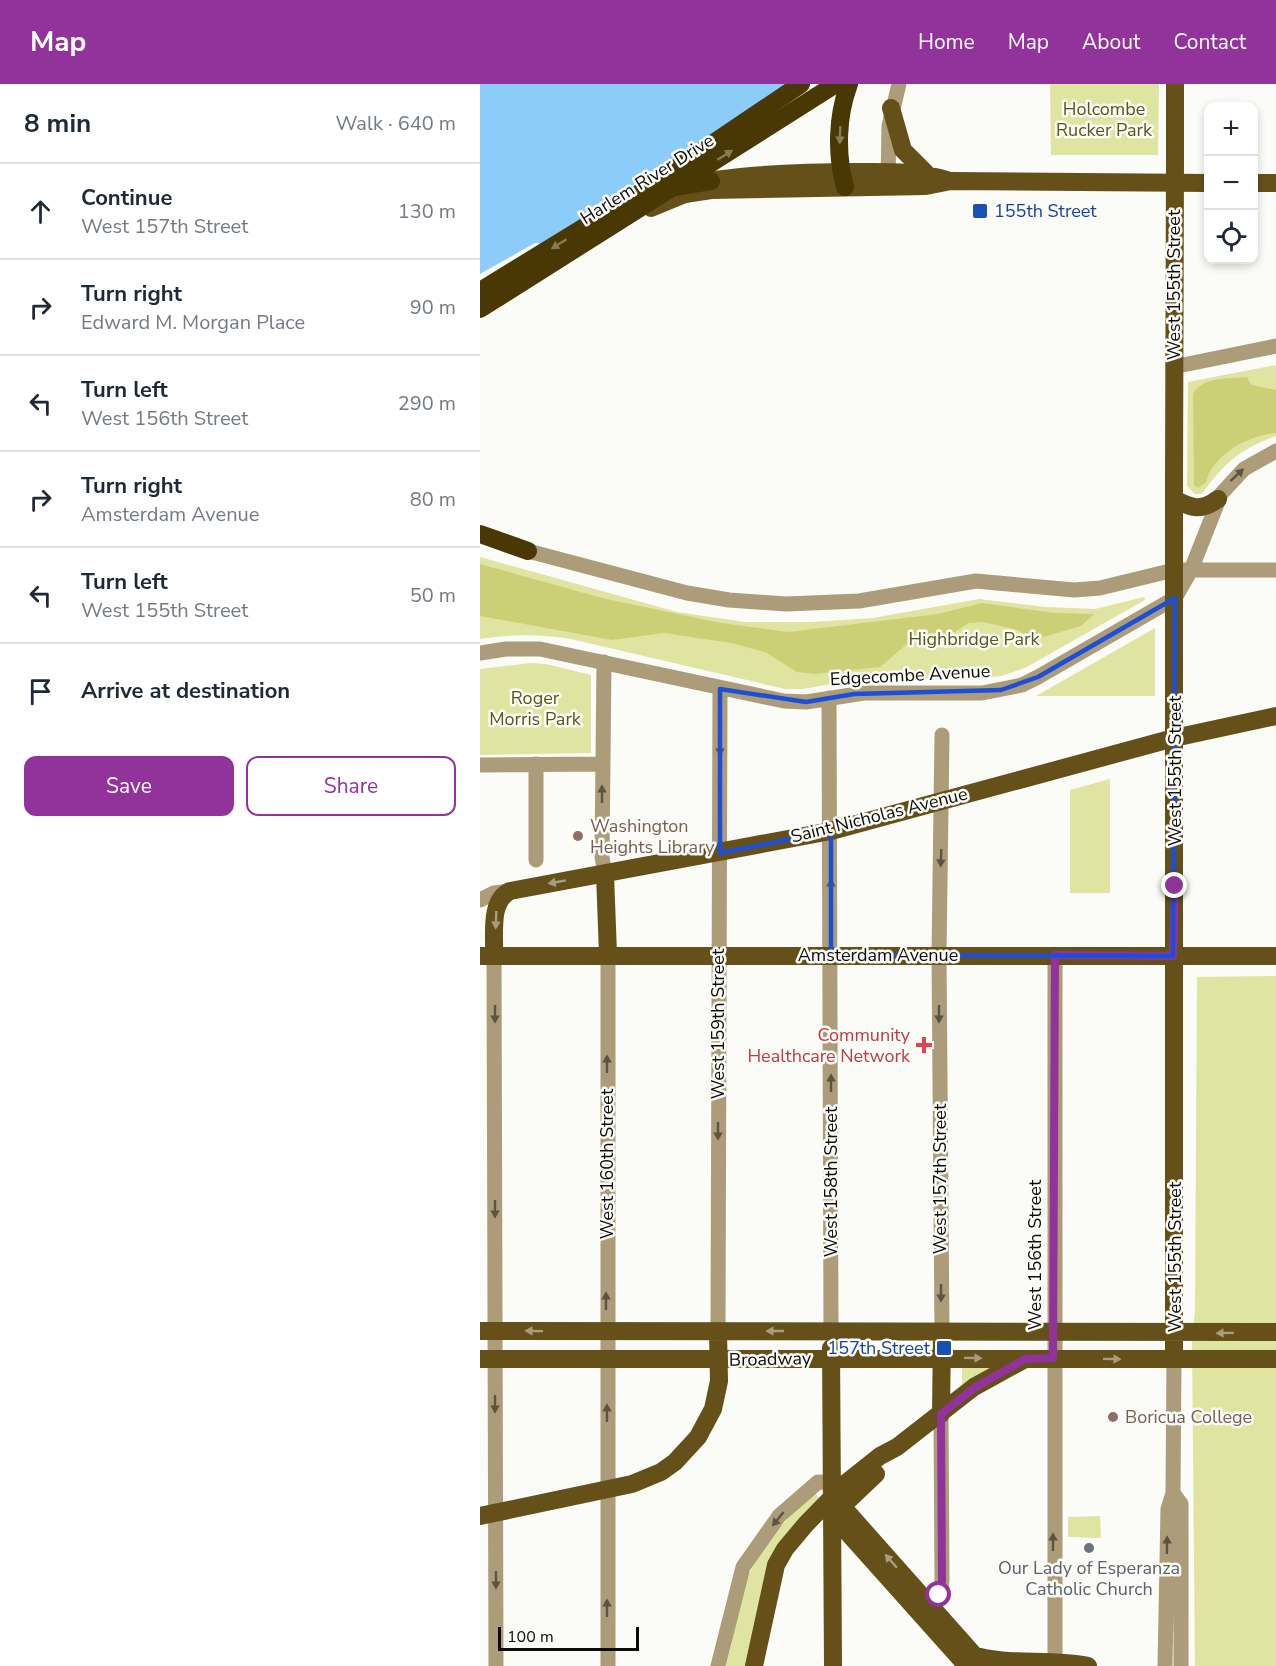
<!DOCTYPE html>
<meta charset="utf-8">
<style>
body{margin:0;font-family:"Nunito Sans",sans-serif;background:#f6f6f7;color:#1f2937}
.controls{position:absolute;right:18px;top:18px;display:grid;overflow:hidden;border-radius:12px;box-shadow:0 3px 9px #0003}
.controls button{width:54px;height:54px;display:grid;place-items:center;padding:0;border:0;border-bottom:2px solid #e0e1e3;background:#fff;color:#1f2937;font:30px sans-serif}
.scale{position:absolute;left:18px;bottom:15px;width:141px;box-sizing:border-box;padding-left:6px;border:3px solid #0c0b0a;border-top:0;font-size:16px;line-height:21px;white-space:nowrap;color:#0c0b0a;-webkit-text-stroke:4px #fbfbf7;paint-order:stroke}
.stop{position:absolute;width:18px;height:18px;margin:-14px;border:4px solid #92339c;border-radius:50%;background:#fff}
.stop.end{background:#92339c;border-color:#fff;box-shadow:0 2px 6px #0008}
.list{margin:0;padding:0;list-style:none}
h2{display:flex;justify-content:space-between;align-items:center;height:78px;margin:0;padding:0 24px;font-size:26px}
h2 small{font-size:20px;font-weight:400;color:#747a83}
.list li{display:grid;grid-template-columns:39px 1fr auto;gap:18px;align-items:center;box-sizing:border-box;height:96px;padding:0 24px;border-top:2px solid #e0e1e3}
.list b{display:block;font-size:22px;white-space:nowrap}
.list p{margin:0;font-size:20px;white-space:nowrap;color:#747a83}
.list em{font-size:20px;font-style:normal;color:#747a83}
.actions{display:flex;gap:12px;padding:18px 24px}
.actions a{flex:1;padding:14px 0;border:2px solid #92339c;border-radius:12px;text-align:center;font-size:21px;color:#92339c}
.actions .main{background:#92339c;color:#fff}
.icon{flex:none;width:33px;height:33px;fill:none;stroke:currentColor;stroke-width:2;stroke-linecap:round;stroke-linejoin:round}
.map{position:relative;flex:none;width:796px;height:1582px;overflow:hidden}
header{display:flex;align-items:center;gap:36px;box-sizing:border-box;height:84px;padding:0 30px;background:#92339c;color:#fff}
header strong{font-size:28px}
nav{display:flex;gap:33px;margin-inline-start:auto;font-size:21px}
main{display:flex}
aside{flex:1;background:#fff}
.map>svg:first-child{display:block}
</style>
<header>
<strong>Map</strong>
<nav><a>Home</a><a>Map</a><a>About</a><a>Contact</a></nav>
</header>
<main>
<aside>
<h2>8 min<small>Walk · 640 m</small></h2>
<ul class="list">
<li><svg class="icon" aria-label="ahead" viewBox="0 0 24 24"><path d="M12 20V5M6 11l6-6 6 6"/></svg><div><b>Continue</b><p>West 157th Street</p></div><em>130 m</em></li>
<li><svg class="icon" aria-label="right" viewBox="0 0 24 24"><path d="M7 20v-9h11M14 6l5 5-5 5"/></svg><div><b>Turn right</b><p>Edward M. Morgan Place</p></div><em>90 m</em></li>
<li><svg class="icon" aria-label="left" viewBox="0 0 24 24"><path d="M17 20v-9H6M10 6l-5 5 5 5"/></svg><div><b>Turn left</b><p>West 156th Street</p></div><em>290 m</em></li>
<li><svg class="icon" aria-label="right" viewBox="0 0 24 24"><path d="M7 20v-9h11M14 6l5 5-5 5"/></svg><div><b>Turn right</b><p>Amsterdam Avenue</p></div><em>80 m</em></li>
<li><svg class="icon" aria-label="left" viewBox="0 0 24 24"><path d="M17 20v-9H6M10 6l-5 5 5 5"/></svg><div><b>Turn left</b><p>West 155th Street</p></div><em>50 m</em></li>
<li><svg class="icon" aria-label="arrive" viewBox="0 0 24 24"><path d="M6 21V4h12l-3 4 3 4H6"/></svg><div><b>Arrive at destination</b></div></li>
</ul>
<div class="actions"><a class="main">Save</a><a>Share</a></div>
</aside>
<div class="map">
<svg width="796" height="1582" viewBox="0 0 796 1582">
<rect width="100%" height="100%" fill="#fbfbf7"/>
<path fill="#dfe4a1" d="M570 0H679L678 71H571Z
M796 281V352C760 365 744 379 722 410H715L707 402 708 298Z
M0 473 197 528 265 538H332L393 534 499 515 566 523 615 525 664 513 665 516 545 584 521 592 495 595 383 594 323 605H305L91 555C59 550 31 550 0 555Z
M675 544V612H556Z
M50 579 66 580 111 591V669L0 671V585Z
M630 695V809H590V706Z
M796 892V1582H715L712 1258 715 1226 717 893Z
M482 1284H512L482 1305Z
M335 1409 340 1415 304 1460 269 1582H246C254 1555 257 1527 265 1501 277 1463 306 1435 335 1409Z
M620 1432 621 1454 588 1453V1433Z"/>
<path fill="#cbd077" d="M767 293 771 301 796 306V349C769 351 733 370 726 398L718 404 714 401 713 310C723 292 748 295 767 293Z
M0 480 122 514 241 539 308 548 458 530 502 519 575 529 614 530 601 542 553 556 538 546 503 538 488 539 475 548 434 554 400 583 335 590 317 588 285 568 251 559 184 549 132 556 0 532Z"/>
<path fill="#8bcdf8" d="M0 0H308L63 160 55 159 0 190Z"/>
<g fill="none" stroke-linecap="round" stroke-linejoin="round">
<path stroke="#ac9c7a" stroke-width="15" d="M408 97 409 42 419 0
M693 283 796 262
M48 467 207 509 249 516 306 520 379 517 496 497 594 506 620 504 694 486H796
M0 569 26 565H60L304 617 326 618 384 609H502L542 601 558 593 695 514 711 486 741 410 764 385 796 367
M124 578 122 773 125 790
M349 614 351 1247
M462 651 459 871 462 1248
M56 680V776
M0 681 122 680
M0 816 14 809 30 807
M128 870V1582
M14 871 16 1582
M575 871V1579
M238 1247 240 605
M693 1409 701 1420V1582
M444 1528 459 1511 462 1497 461 1330
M238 1582 263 1483 299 1432 338 1398 361 1399
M685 1582 688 1425 693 1409 694 1275"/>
<path stroke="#665019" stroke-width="18" d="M411 24 423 66 446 89
M695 79V0
M235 96C283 89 330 88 379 88 409 88 438 87 467 96
M774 99H796
M171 124 205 110 231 106 446 102 471 97 728 99
M694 394V1275
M694 415C711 424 721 428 738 415
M125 790 128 870
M14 871C15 851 9 817 30 807L351 747 694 654 796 632
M0 872H796
M0 1247 796 1248
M351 1264 353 1582
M0 1275H796
M461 1330 462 1248
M353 1412 494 1571C524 1582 573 1574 608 1582
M355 1429 396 1390
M352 1431 487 1582
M0 1432 152 1400 181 1388 195 1378 218 1353 233 1325 239 1297 238 1247
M274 1582 296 1481 305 1465 326 1440 366 1399 400 1372 417 1363 494 1303 545 1275"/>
<path stroke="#493704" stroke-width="18" d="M194 103 231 97
M365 103C356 70 357 32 369 0
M0 207 155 112 321 0
M0 450 48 467"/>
<path stroke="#665019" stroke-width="18" d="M694 394 695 79"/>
<path stroke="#493704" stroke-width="18" d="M0 225 356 0"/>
</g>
<defs><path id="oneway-solid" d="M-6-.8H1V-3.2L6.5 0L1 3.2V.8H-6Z" transform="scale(1.5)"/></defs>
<g fill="#877c59">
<use href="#oneway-solid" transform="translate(360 51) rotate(92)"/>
<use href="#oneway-solid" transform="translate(245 71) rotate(-32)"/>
<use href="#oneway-solid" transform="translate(79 160) rotate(148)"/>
</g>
<g fill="#5c5442">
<use href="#oneway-solid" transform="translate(757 391) rotate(-43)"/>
<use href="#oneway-solid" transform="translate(240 663) rotate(90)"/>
<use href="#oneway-solid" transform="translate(122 710) rotate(-90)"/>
<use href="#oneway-solid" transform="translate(461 774) rotate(92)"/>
<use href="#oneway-solid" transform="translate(351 804) rotate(-90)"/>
<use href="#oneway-solid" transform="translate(15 930) rotate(90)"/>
<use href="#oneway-solid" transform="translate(459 930) rotate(90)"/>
<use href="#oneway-solid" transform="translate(127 980) rotate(-90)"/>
<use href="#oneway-solid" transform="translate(351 999) rotate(-90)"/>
<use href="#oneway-solid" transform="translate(238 1047) rotate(90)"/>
<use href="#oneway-solid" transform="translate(15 1125) rotate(90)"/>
<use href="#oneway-solid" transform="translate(461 1209) rotate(90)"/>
<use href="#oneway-solid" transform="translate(126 1217) rotate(-90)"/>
<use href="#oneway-solid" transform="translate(15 1320) rotate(90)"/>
<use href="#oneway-solid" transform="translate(127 1329) rotate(-90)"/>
<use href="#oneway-solid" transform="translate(298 1435) rotate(129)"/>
<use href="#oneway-solid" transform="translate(573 1458) rotate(-90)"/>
<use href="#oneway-solid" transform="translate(687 1461) rotate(-89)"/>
<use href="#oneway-solid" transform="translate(16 1496) rotate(90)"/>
<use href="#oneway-solid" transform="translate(127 1524) rotate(-90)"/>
</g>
<g fill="#a99d7d">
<use href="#oneway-solid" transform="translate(77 798) rotate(170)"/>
<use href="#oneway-solid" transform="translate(16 836) rotate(92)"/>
<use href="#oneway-solid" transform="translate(54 1247) rotate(-179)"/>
<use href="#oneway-solid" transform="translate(295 1247) rotate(180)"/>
<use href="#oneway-solid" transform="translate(745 1249) rotate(179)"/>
<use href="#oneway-solid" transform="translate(493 1274) rotate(1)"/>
<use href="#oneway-solid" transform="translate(632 1275) rotate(1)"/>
<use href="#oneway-solid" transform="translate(411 1477) rotate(-131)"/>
</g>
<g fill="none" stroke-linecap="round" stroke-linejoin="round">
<path stroke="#92339c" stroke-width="8" d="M459 1511 462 1497 461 1330 494 1304 545 1275 573 1274 575 871 693 872 695 802"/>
</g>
<path fill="none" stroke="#1d4ed8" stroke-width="4.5" stroke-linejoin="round" d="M695 514 693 872 351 871V747L240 769V605L326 618 374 610 521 606 558 593Z"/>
<g fill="#1a4fb4" stroke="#fbfbf7" stroke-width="2">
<rect x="492" y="119" width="16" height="16" rx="3"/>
<rect x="456" y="1256" width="16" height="16" rx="3"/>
</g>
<g fill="#8d6e63" stroke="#fbfbf7" stroke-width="2">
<circle cx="98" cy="752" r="6"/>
<circle cx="633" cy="1333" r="6"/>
</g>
<path fill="#e0444e" stroke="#fbfbf7" stroke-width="2" d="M441 952h6v6h6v6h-6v6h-6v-6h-6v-6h6z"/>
<circle fill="#6b7280" stroke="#fbfbf7" stroke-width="2" cx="609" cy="1464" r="6"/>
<g text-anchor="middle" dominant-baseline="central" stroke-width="5" stroke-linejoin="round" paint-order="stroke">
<g font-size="18" fill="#565817" stroke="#fbfbf7">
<text x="624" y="25">Holcombe<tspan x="624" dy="21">Rucker Park</tspan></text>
<text x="494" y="555">Highbridge Park</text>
<text x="55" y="614">Roger<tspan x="55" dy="21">Morris Park</tspan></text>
</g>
<g font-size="18" fill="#0c0b0a" stroke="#fbfbf7">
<text transform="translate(167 95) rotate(-32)">Harlem River Drive</text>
<text transform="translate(694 201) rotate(-90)">West 155th Street</text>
<text transform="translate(430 591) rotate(-3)">Edgecombe Avenue</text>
<text transform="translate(695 687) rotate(-90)">West 155th Street</text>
<text transform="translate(399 731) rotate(-14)">Saint Nicholas Avenue</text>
<text x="398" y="871">Amsterdam Avenue</text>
<text transform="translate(238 940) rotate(-90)">West 159th Street</text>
<text transform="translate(127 1080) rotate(-90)">West 160th Street</text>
<text transform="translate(460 1095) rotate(-90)">West 157th Street</text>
<text transform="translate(351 1098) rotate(-90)">West 158th Street</text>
<text transform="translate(555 1171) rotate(-90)">West 156th Street</text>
<text transform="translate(695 1173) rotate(-90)">West 155th Street</text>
<text transform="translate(290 1275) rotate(-1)">Broadway</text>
</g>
<g font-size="18" fill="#164399" stroke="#fbfbf7" text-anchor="start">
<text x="514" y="127">155th Street</text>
<text x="450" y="1264" text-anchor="end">157th Street</text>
</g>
<g font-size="18" fill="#785e54" stroke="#fbfbf7" text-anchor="start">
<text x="110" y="742">Washington<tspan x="110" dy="21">Heights Library</tspan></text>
<text x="645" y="1333">Boricua College</text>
</g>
<g font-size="18" fill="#be3a42" stroke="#fbfbf7" text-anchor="end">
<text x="430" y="951">Community<tspan x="430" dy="21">Healthcare Network</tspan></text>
</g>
<g font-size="18" fill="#5b616d" stroke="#fbfbf7">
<text x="609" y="1484">Our Lady of Esperanza<tspan x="609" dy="21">Catholic Church</tspan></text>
</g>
</g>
</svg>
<div class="controls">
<button>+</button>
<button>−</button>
<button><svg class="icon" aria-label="locate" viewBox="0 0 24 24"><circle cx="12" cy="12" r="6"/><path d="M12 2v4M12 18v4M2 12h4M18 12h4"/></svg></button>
</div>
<div class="scale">100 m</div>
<div class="stop" style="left:459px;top:1511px"></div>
<div class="stop end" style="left:695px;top:802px"></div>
</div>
</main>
